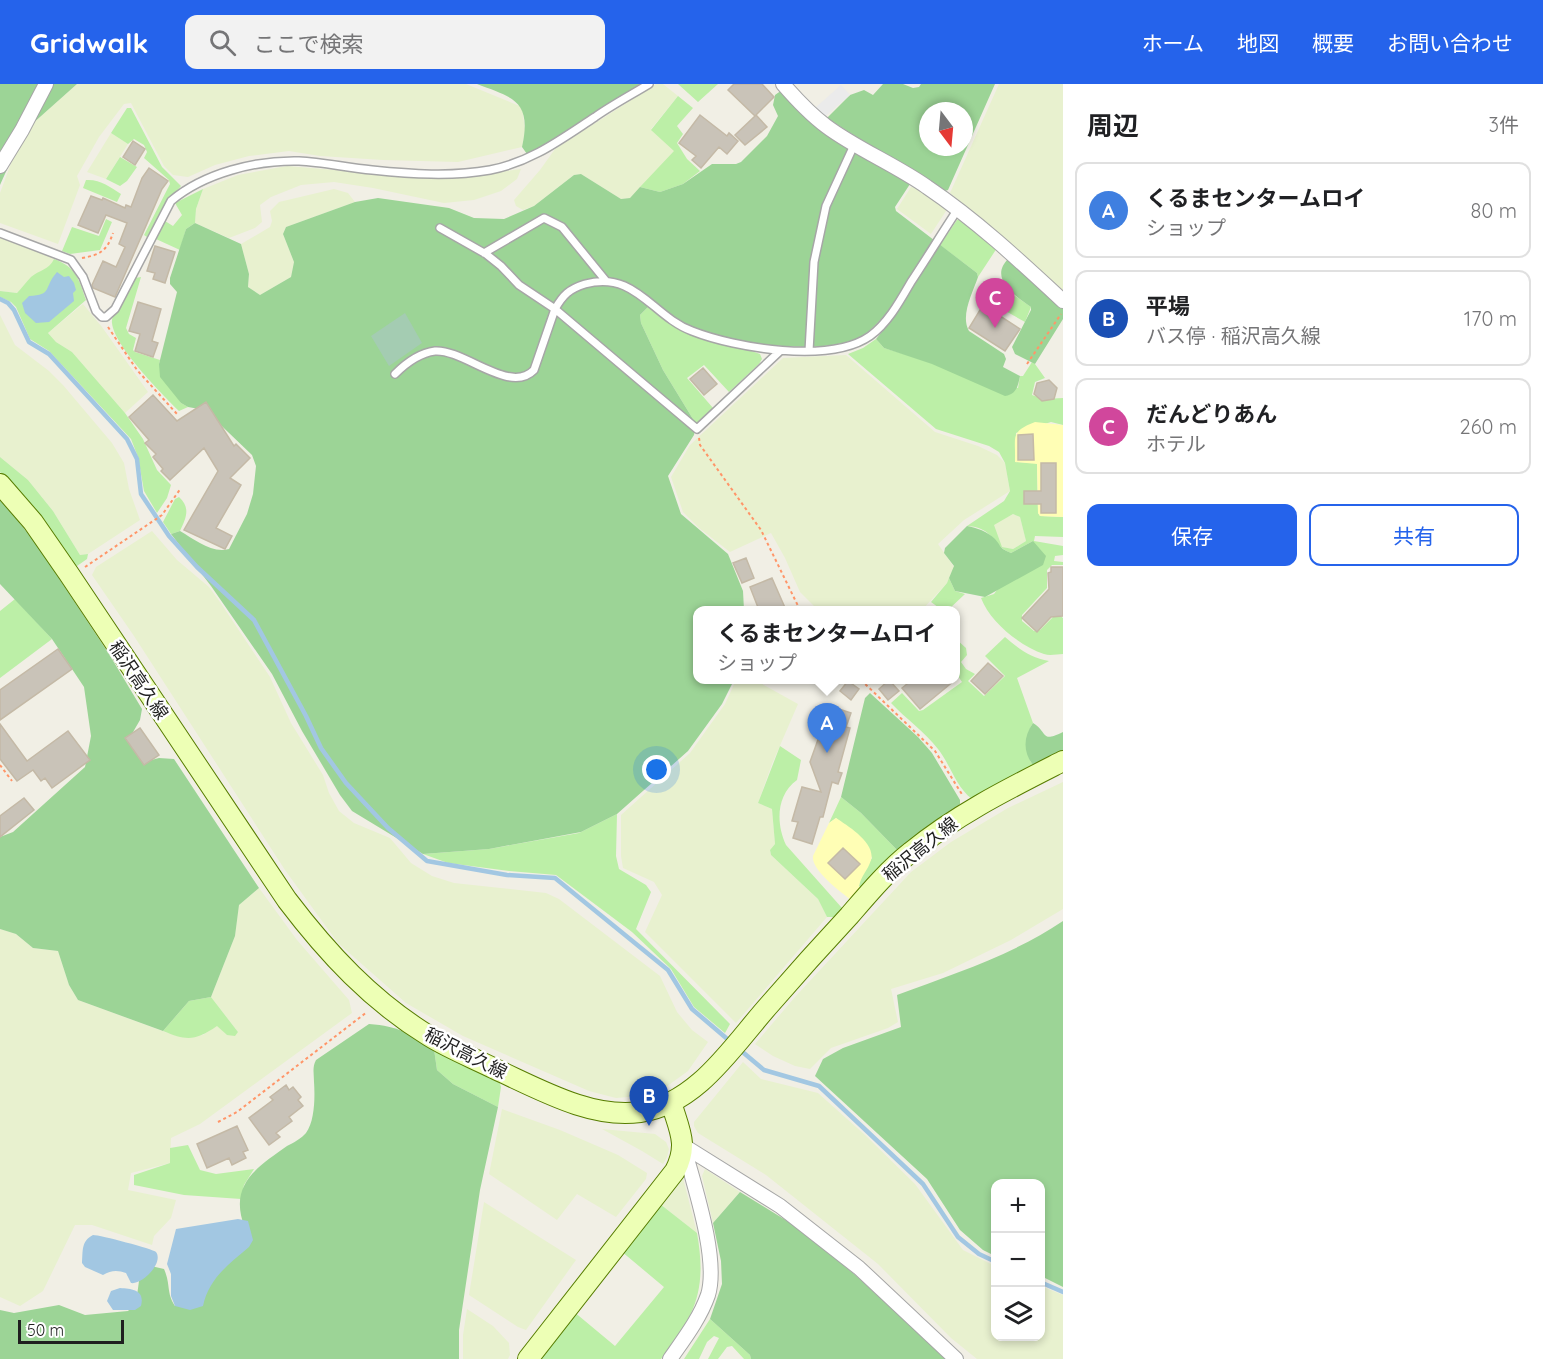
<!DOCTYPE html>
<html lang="ja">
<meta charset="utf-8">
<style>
body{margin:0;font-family:Quicksand,"Noto Sans JP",sans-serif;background:#f2f2f2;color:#202124}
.controls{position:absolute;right:18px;bottom:18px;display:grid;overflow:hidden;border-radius:12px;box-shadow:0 3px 9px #0003}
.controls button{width:54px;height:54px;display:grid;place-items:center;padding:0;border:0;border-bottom:2px solid #e0e0e0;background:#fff;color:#202124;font:30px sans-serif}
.compass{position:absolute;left:919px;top:18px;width:54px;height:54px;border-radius:50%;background:#fff;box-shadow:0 3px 9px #0003;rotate:164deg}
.scale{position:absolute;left:18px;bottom:15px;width:106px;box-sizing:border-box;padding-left:6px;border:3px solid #1f1f1f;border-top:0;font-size:16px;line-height:21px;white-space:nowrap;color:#1f1f1f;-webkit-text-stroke:4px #fff;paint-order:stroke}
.you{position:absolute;left:657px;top:686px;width:21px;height:21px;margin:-15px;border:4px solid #fff;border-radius:50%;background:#1a73e8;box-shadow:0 0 0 9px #1a73e833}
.badge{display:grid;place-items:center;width:39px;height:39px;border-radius:50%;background:#2563eb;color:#fff;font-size:20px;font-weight:700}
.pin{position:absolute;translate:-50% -50px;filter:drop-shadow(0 2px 3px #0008)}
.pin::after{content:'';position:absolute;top:32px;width:21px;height:18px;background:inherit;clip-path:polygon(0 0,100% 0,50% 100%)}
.popup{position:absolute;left:693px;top:522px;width:267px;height:78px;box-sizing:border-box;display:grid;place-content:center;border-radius:12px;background:#fff;filter:drop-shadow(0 2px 4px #0005);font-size:20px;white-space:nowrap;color:#757577}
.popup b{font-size:22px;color:#202124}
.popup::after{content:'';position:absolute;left:50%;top:100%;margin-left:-12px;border:12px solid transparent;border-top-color:#fff}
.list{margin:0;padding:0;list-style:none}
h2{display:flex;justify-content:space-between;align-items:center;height:78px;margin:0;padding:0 24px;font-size:26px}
h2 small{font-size:20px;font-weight:400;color:#757577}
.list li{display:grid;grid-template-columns:39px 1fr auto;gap:18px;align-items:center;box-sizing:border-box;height:96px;margin:0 12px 12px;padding:0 12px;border:2px solid #e0e0e0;border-radius:12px}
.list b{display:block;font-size:22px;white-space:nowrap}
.list p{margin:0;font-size:20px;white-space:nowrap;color:#757577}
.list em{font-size:20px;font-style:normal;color:#757577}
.actions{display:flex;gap:12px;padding:18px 24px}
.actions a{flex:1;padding:14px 0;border:2px solid #2563eb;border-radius:12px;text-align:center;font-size:21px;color:#2563eb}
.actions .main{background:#2563eb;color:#fff}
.icon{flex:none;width:33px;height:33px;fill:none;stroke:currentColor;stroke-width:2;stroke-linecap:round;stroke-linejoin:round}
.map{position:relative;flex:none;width:1063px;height:1275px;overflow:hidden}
header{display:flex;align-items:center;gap:36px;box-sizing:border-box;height:84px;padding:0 30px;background:#2563eb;color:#fff}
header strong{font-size:28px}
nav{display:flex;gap:33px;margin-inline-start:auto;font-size:21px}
.search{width:420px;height:54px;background:#f2f2f2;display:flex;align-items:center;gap:15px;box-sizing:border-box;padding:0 21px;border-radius:12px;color:#757577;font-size:22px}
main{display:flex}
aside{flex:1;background:#fff}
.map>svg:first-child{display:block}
</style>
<header>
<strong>Gridwalk</strong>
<div class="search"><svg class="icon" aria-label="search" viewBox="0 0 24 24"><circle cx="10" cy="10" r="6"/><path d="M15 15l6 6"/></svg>ここで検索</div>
<nav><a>ホーム</a><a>地図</a><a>概要</a><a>お問い合わせ</a></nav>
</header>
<main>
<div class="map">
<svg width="1063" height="1275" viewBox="0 0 1063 1275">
<rect width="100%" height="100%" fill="#f1efe5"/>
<path fill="#e8f1cf" d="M77 0H466L522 23 525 46 522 63 458 78 383 76 320 72 289 67 249 72 215 81 188 93 173 91 164 82 131 19 124 20 99 53 77 92 80 101 58 160 0 139V109L17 63 31 41Z
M656 0H663L678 12 651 45 675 67 630 114 621 115 581 90 574 91 534 122 523 126 516 122 514 116 540 86 555 65Z
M999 0H1063V206L950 109Z
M111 49 128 60 106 95 87 88Z
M287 82 444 95 521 85 517 95 501 107 474 116 444 119 373 104 334 98 301 101 271 113 260 121 262 138 255 144 229 154 195 139 196 125 203 105 238 91Z
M911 103 922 105 945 122 946 127 931 150 897 125Z
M334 105 348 109 355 118 286 143 283 150 294 178 291 193 260 211 248 203 249 190 241 160 270 143 272 137 270 127 279 118Z
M0 154 34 165 54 175 52 180 45 186 33 192 17 209 0 207Z
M83 220 102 243 148 308 125 329 72 268 56 258 48 249Z
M0 231 15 261 49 287 63 301 112 359 124 379 129 405 140 436 88 470 80 471 53 427 28 396 0 373Z
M846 271 935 348 978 362 997 371 1005 379 1010 407 964 436 938 460 954 483 947 499 922 526H818L800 508 785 474 771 449 730 468 699 444 683 428 671 393 690 361 783 274Z
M1013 430 1020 433 1026 457 1013 465 1001 463 993 440Z
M152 447 177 476 209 503 220 518 270 593 291 639 323 691 329 709 339 727 354 739 390 754 411 779 432 792 454 799 546 809 559 815 660 892 677 928 692 946 708 958 688 987 666 1003 640 1012 616 1014 589 1007 463 952 406 919 338 859 285 786 134 552 92 491 96 483Z
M736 596H755L798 620 772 680 758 719 772 725 775 760 770 766 771 771 818 815 827 833 736 939 645 848 662 811 654 798 623 784 621 772V731L690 669 725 620Z
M1063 698V825L1011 856 943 889 891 905 898 938 888 944 831 964 810 985 795 982 773 972 755 960 795 913 911 788 951 758 1008 724Z
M259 804 297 856 349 916 352 929 200 1040 171 1054 170 1079 131 1089 128 1106 176 1116 171 1134 154 1152 152 1161 92 1141H75L43 1207 20 1222 0 1213V845L16 850 33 864 58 867 69 901 78 916 168 949 203 951 217 941 227 951 238 948 211 913 235 852 239 821Z
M743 978 761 995 818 1009 865 1051 915 1100 963 1166 995 1182 996 1252H1040L1041 1202 1063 1211V1275H977L951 1254 878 1180 766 1091 698 1049 694 1042V1038Z
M502 1025 560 1046 618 1071 647 1089 646 1095 616 1133 577 1110 557 1136 489 1090Z
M602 1045 655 1050 666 1058 669 1065 667 1073 663 1080 642 1067Z
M705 1085 740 1108 713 1139 702 1092Z
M683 1094 697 1149 660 1120Z
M484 1118 576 1176 526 1246 518 1243 469 1211Z
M467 1225 493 1242 509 1259 510 1271 508 1275H463V1251Z"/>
<path fill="#bcefa7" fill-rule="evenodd" d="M678 0H718L698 18Z
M678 12 693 24 677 42 683 50 677 59 687 75 700 87 683 100 660 108 640 103 674 67 651 46Z
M127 24H131L162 83 181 102 162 125 147 153 144 151 170 100 169 96 144 74 147 68 144 61 134 55 128 60 111 49Z
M120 73 137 83 127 97 120 102 106 95Z
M86 96C100 95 110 103 121 110L117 118 83 104Z
M203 105 196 125 195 139 186 145 180 166 156 155 165 137 173 142 182 131 175 119Z
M106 135 112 138 100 166 70 170 62 167 72 143 99 152Z
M961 135 997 164 978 193 977 189 940 161 957 136Z
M54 175C76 183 79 195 86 216L48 249 56 258 72 268 125 329 143 355 157 386 171 401 167 414 157 429 144 407 138 373 131 355 49 267 30 255 16 223 11 218 0 213V207L17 209C22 204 26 198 31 193 39 186 49 186 54 175Z
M141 193 126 244 129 250 136 254 133 266 135 268 160 276 159 280 181 319 188 323 179 327C162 310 114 262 112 239 111 232 117 228 120 223 126 215 130 203 135 194Z
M1008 207 1031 223 1025 238 1002 225 1000 220Z
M648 223C668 239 689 252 714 259 729 262 745 264 760 270L762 275 759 280 729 308 704 281 687 294 713 324 696 340 663 286 641 239 640 231Z
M876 255 884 264 1018 304 1020 292H1023L1032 278 1035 280 1045 294 1035 298 1032 311 1044 315 1063 314V341L1051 338 1016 349 1015 378 1037 379 1038 429 1040 432 1063 433V453L1035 452 1034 457 1063 462V471L1055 472 1054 477 1063 478V481H1052L1047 486V504L1022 531V537L1034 547 1040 546 1057 529 1063 534V570C1057 570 1050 572 1044 570 1020 562 990 538 981 514L994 510 1033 457 1011 469C995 463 995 451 981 445 977 443 971 442 967 442L1004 417 1010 407 1005 379 999 368 989 362 936 345 848 270 863 264ZM1013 430 1020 433 1026 457 1013 465 1002 463 994 441Z
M0 373 28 396 53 427 80 471 88 470 87 475 77 482 73 480 11 399 0 388Z
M179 413C191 424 186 434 180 447L171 450 163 438 175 415Z
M949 494 955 507 965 510 948 526H942L931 518 947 499Z
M15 515 52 555 0 594V527Z
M1005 553C1019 565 1031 574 1049 577L1017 594 1033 639C1025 650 1025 671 1033 681L972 715C956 703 950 680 938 665 924 647 906 635 891 619L902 609 919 627 923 626 962 598 956 589V555L966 564 967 571 961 578 966 585 975 590 968 597 984 612 1005 592 985 572Z
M780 662 801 676 797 696C776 711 776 740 786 761L842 824 835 833H827L818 815 771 771 770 766 775 760 772 725 758 719Z
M841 713 861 729 898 767 861 805 859 802 860 794 872 774 863 756 836 734 829 739Z
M617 730 616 772 619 785 646 801 651 808 636 845 730 940 725 949 694 923 671 885 632 848 556 791 509 787 448 779 423 770 489 765 579 749Z
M211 913 238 948 235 952 227 951 217 942C195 957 187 957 163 947L189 917Z
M434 965 499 996 501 1003 498 1023 453 1000 437 986Z
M188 1061 200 1086 216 1090 254 1085 244 1101 241 1115 184 1111 134 1101V1091L170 1079V1064Z
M660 1120 697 1149C707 1205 696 1231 661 1275H538L573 1227 615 1262 664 1203 621 1167Z
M710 1235 750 1271 751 1275H744L732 1262 727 1263 718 1275H708L719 1254 714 1252 707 1258 699 1275H684Z"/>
<path fill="#9cd496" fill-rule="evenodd" d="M0 0H77L31 41 17 63 0 101Z
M477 0H640L540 66 527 70 522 63C532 17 514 14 477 0Z
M883 0H903L913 4 919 3 921 0H995L948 106 942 108 827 34 850 11 864 6 873 11ZM928 27H964V63H928Z
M782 6 816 37 910 100 895 123 896 127 977 189 978 193C973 208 960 232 969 247L1004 270 1006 275 1003 283 1020 292C1018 303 1016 310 1005 312L932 280 884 264 876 255 895 232 889 227C881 235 872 246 862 252 829 272 731 261 696 245 682 239 669 229 657 220L648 223 640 231 641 239 663 286 696 340 694 351 668 392 681 430 728 470 743 507 744 526H698V596H734L722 620 688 667 617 730 581 748 489 765 423 770 352 727 340 711 302 647 272 590 211 502 171 450 180 447C194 455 212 470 229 465L247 430 253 410 256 382 252 371 205 326 188 323 181 319 160 293 159 280 177 208 170 200V194L186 145 195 139 241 160 249 190 248 203 260 211 291 193 294 178 283 150 286 143 355 118 378 114 449 124 474 134 504 135 534 122 574 91 581 90 621 115 630 114 640 103 660 108 683 100 712 80H736L741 78 767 52 778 32 773 21 775 11Z
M1009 174 1063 224V235L1035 280 1015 270 1012 263 1031 226V223C1014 211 988 194 1009 174Z
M0 414 37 461 109 570 142 625 140 636 129 655 144 678 159 674 174 675 259 804 239 821 235 852 211 913 189 917 163 947 78 916 69 901 58 867 33 864 16 850 0 845V753L13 748 85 683 91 652 84 603 52 555 0 500Z
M967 442C977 444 987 447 995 455 1002 463 999 464 1011 469L1033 457 1046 472 1043 481 985 513 955 507 949 494 954 482 944 469 945 464Z
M870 609 918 653 932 669 960 716V720L898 767 861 729 841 713 865 614Z
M1033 639C1049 649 1040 659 1063 648V668L1033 681C1023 668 1023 653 1033 639Z
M1063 837V1203L1041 1192 1040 1100H996L995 1172 983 1166 960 1146 927 1095 815 992 823 975 843 964 901 943 897 911C953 890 1013 871 1063 837Z
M369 940C399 942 410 950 434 965L437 986 453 1000 498 1023 480 1106 459 1246V1275H0V1226L14 1229 59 1221 85 1231 128 1227 136 1219 139 1197 151 1182 164 1185C171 1201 166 1208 175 1222L245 1144C228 1101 256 1084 287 1062 293 1059 302 1054 306 1049 315 1037 315 1012 314 998 314 990 312 983 316 976Z
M740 1108 792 1140 853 1189 948 1275H751L750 1271 710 1235 722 1200 721 1177 713 1139Z"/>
<path fill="#fffeb5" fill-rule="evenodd" d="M1035 338 1063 341V433L1040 432 1038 429 1037 380 1015 378C1016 353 1009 348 1035 338ZM1041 379H1056V429H1041Z
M836 734C848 742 876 759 871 776 868 786 861 792 859 802L861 805 851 816C840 807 811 786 813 772L829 739Z"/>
<path fill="#a4ccb2" d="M405 229 422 259 389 282 371 252Z"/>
<path fill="#ebebeb" d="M841 1 850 11 823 34 814 25Z"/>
<path fill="#a2c7e2" d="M57 188 64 193 69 192 74 199 76 206 73 209 74 217 49 238 36 239 25 229 22 219 29 212C53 211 43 204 57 188Z
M238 1135 248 1137 253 1156 249 1163C229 1180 209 1194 203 1222L190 1226 175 1222 171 1212V1190L167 1180 176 1145Z
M93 1151C100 1151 153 1165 156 1168 164 1179 142 1201 131 1199L126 1189C118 1186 111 1186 103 1191L85 1183 82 1179C83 1167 81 1157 93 1151Z
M120 1204C133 1205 145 1206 141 1222L135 1226H113L107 1217 111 1207Z"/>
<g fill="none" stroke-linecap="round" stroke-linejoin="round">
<path stroke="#a2c7e2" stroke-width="4.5" d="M0 215 8 219 14 226 29 258 49 270 127 355 137 375 141 410 169 452 197 483 254 536 306 632 321 664 346 699 388 744 427 777 507 791 555 794 668 886 692 925 732 959
M739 965 764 986 819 1002 923 1100 958 1153 979 1170 996 1178
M1040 1198 1063 1208"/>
</g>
<path fill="#c9c3b8" stroke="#c4b9a6" stroke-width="1.5" d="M734 0H762L774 13 756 31 767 43 745 61 735 51 755 32 728 6Z
M700 31 727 52 729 49 738 57 727 70 719 63 701 84 692 76 696 72 679 59Z
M133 57 145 65 135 81 123 73Z
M149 84 168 97 162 105 115 213 93 204 92 201 103 177 116 183 125 163 119 160 127 139 106 131 98 149 78 141 91 112 102 116 103 114 125 124 126 121 131 123 142 94Z
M155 162 175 168 165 199 153 195 155 189 147 187Z
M138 218 161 225 152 257 158 259 153 273 135 267 140 250 129 247Z
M983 221 1020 245 1005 267 969 244Z
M703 284 717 300 704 311 690 295Z
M1049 296 1057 304 1054 315 1042 317 1034 310 1037 299Z
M153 311 177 337 206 318 234 362 236 360 250 374 230 394 241 401 216 444 232 452 225 465 184 446 218 387 204 364 170 396 161 387 163 385 153 373 156 370 145 359 149 356 129 333Z
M1033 350 1034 376H1018V351Z
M1041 379H1056V429H1041V420H1024V407H1041Z
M746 474 754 494 742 499 733 479Z
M1051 483H1063V532L1051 533 1037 548 1022 534 1049 505 1048 489 1051 488Z
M772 494 786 526H759L750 503Z
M58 565 72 585 0 636V606Z
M988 579 1003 592 985 610 971 597Z
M889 596 899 607 888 616 879 605Z
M912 596H955L920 625 902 604Z
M848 597 859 605 851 616 840 607Z
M830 622 851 629 846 643 850 644 838 688 842 689 838 700 832 698 823 733H820L812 760 793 754 798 738 792 737 802 703 821 708 810 678Z
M0 640 27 677 68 647 90 676 52 704 45 694 41 697 33 686 17 697 0 675Z
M140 644 159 671 144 681 125 654Z
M24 714 34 726 0 753V732Z
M843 764 860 780 845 795 828 779Z
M286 1001 289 1006 293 1003 301 1013 298 1016 303 1022 289 1033 292 1037 276 1049 280 1053 269 1061 249 1034 273 1016 270 1013Z
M237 1042 248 1066 243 1068 246 1074 232 1081 229 1074 207 1084 197 1060Z"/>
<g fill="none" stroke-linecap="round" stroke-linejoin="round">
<defs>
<path id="lane" d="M0 149 71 176 83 193 96 227 102 233H106L115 225 171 117C204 89 256 76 299 77 323 78 348 84 372 86 411 90 451 93 490 86 531 78 560 56 595 33 612 21 631 11 649 0
M484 169 544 134 562 143 606 197
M780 267 697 345 555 225C563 211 569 205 585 200 635 186 652 232 692 247 735 264 830 280 870 252 888 239 900 217 911 198 927 174 942 149 958 125
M809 267 814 178 826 122 855 59
M395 290C406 279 419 269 435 267 464 265 510 311 534 286L555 225 519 201 501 182 486 170 440 144"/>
<path id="street" d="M783 0C796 15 810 30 826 42 855 64 896 81 927 103 976 136 1020 177 1063 217
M0 82 22 46 46 0
M684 1062 780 1122 859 1184 956 1275
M670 1275C684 1255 700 1234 708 1211 719 1175 694 1101 684 1064"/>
<path id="secondary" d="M0 400 33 438 69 490 287 816C328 870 372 917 429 952 450 965 473 974 495 985 539 1005 591 1035 640 1028 698 1020 734 960 770 920 796 890 822 861 849 832 868 810 888 786 911 768 957 730 1010 704 1063 677
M528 1275 675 1087C689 1060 679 1046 671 1018"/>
</defs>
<use href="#lane" stroke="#a6a6a6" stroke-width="10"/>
<use href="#street" stroke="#a6a6a6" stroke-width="16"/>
<use href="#secondary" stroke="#577d00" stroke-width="22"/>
<path stroke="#ff9568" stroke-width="2" stroke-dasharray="3 3" stroke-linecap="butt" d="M82 174C100 171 107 167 113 149
M108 243 137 286 177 330
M1027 280 1061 230
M699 354 700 361 761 446 800 526
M85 483 162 431 181 404
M861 596 935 667 963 712
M0 681 12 697
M218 1038 237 1028 367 928"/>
<use href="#lane" stroke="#fff" stroke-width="7"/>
<use href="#street" stroke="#fff" stroke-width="14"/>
<use href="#secondary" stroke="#edffb5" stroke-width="20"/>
</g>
<g text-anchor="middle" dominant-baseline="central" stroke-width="5" stroke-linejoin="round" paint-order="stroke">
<g font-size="18" fill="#1f1f1f" stroke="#fff">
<text transform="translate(139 596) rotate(56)">稲沢高久線</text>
<text transform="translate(920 765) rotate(-39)">稲沢高久線</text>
<text transform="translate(466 969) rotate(27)">稲沢高久線</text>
</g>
</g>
</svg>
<div class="controls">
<button>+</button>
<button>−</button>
<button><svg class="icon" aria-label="layers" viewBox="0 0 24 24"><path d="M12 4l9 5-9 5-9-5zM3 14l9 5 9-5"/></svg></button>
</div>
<svg class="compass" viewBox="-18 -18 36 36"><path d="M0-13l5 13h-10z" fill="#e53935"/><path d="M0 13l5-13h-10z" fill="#757577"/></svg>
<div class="scale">50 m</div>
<div class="you"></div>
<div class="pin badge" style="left:827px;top:669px;background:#3f7fe0">A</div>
<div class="popup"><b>くるまセンタームロイ</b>ショップ</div>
<div class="pin badge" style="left:649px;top:1042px;background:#1a4fb4">B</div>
<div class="pin badge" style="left:995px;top:244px;background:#d1479c">C</div>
</div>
<aside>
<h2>周辺<small>3件</small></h2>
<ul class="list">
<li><span class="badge" style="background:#3f7fe0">A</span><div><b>くるまセンタームロイ</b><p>ショップ</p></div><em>80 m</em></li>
<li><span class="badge" style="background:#1a4fb4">B</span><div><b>平場</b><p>バス停 · 稲沢高久線</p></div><em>170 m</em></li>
<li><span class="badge" style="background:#d1479c">C</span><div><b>だんどりあん</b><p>ホテル</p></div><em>260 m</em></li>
</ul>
<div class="actions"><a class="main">保存</a><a>共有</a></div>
</aside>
</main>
